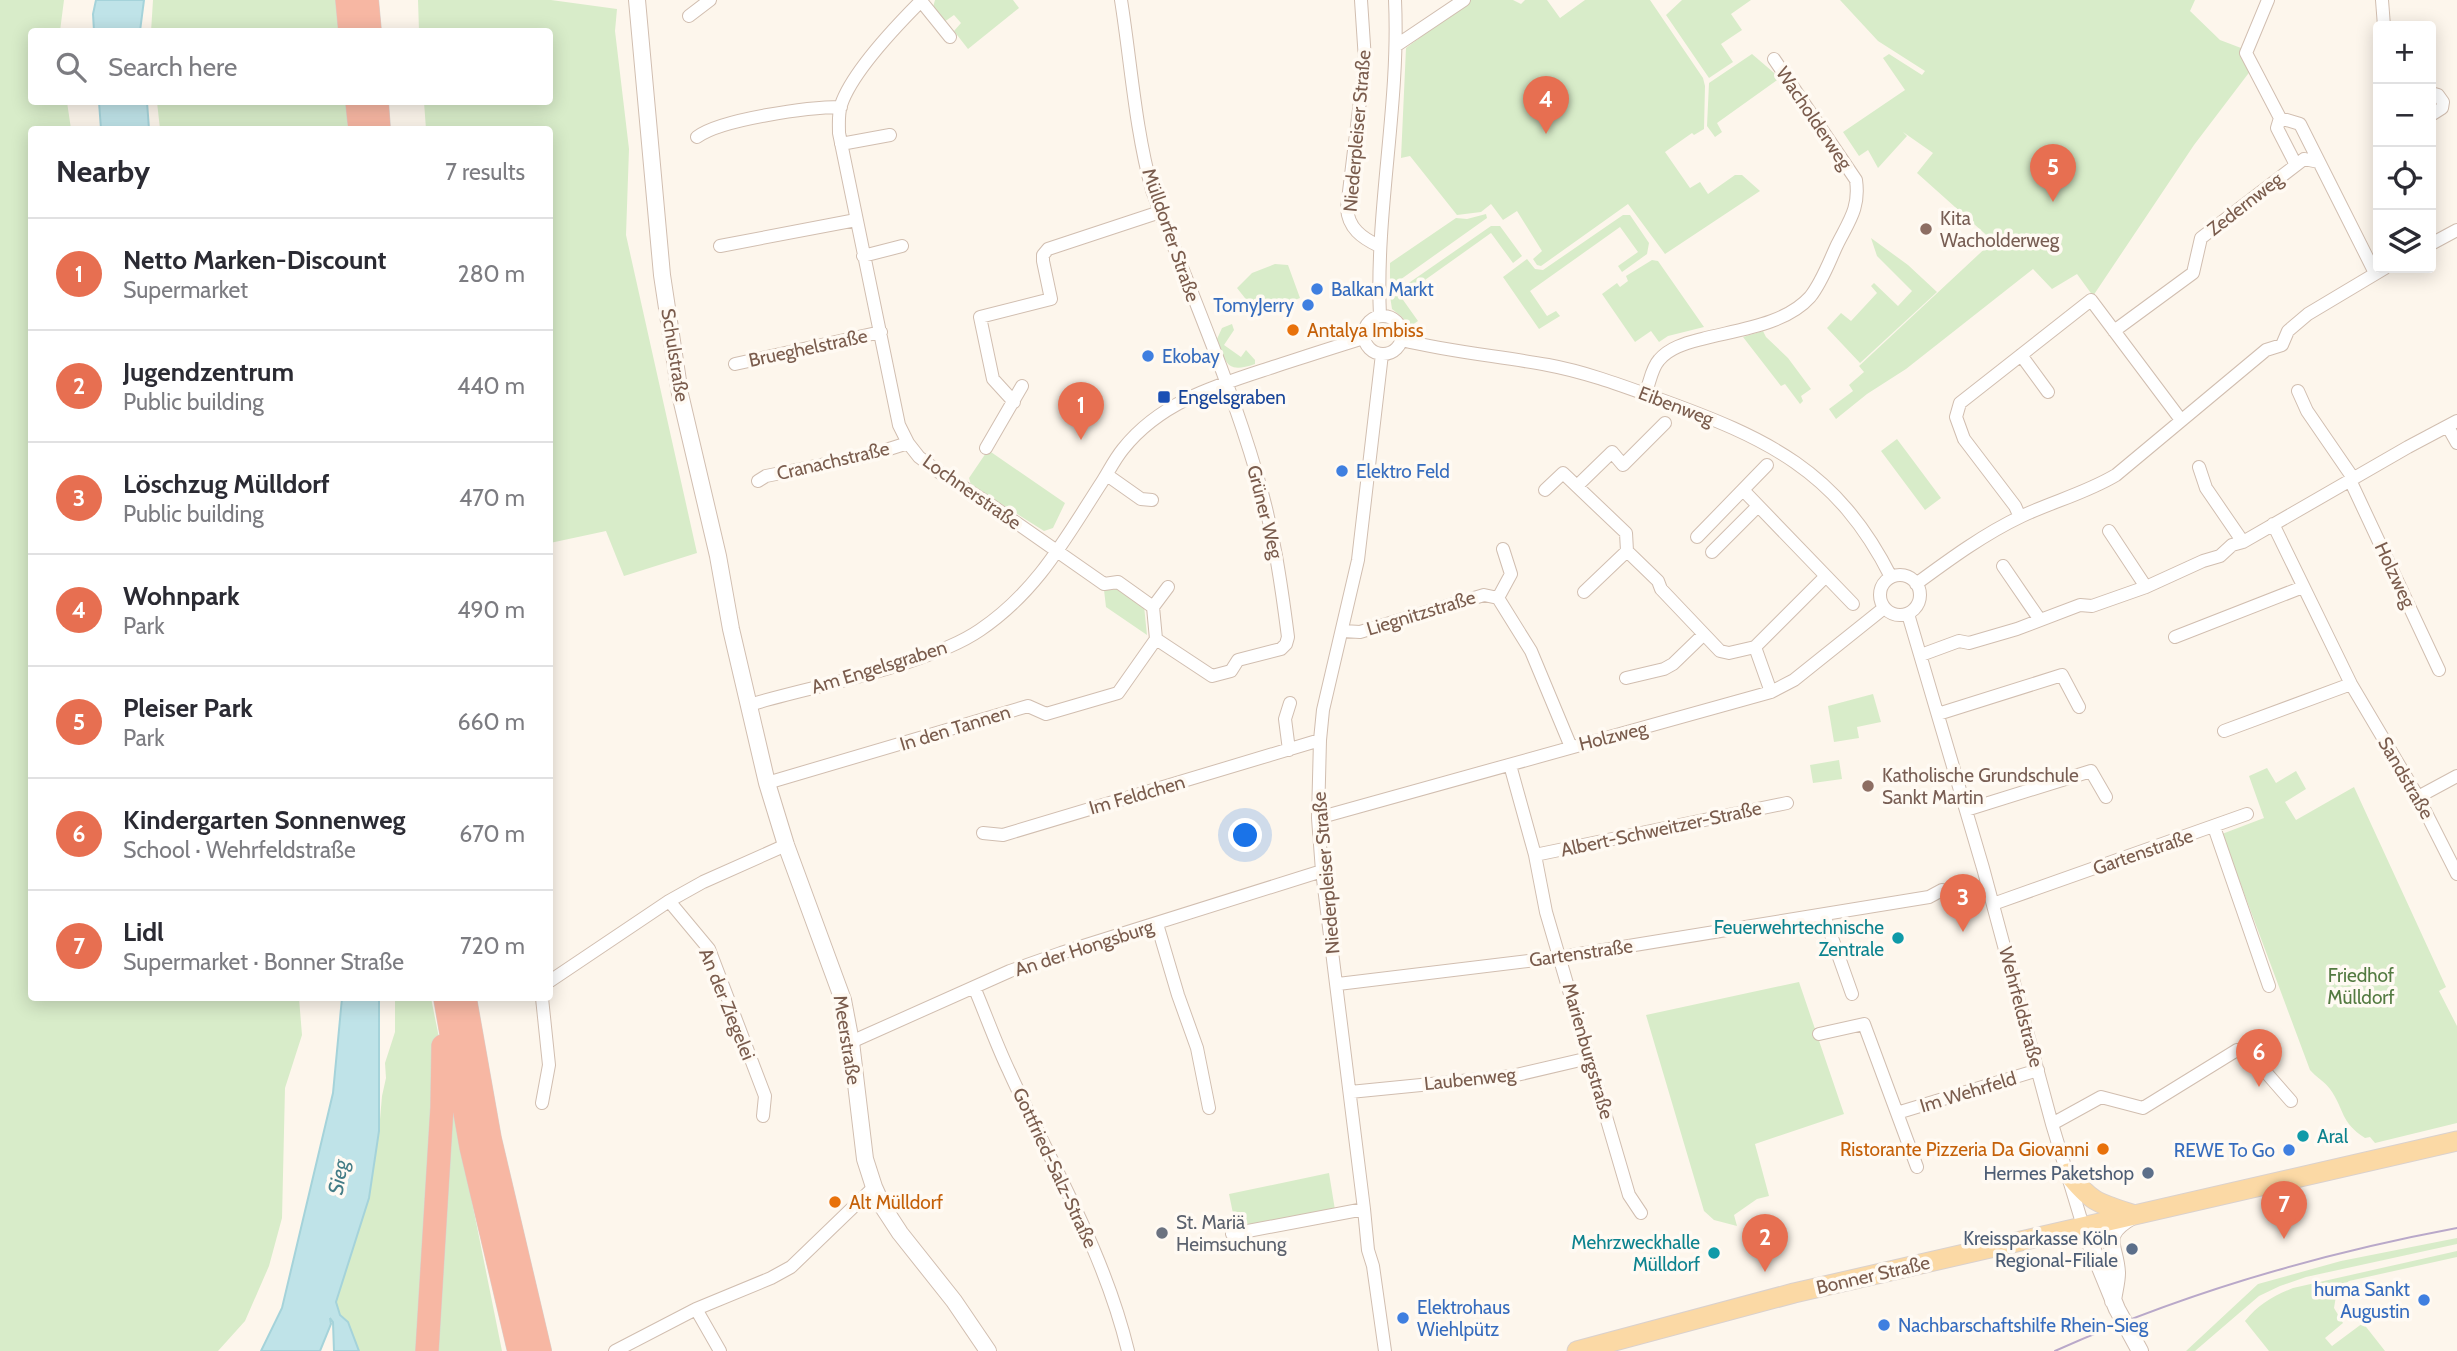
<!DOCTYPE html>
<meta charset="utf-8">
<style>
body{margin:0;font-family:Cabin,sans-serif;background:#f2f2f3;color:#2b2b33}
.controls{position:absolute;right:21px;top:21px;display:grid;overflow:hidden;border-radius:7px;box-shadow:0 4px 18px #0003}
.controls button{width:63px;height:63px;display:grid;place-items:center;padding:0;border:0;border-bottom:2px solid #e1e1e2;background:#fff;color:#2b2b33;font:35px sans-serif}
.you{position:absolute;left:1246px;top:836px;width:24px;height:24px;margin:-18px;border:5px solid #fff;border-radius:50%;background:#1a73e8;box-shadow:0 0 0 10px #1a73e833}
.badge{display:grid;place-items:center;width:46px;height:46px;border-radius:50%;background:#e76f51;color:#fff;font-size:23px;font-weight:700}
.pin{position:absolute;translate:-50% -58px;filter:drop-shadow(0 2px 4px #0008)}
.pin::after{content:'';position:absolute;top:37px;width:24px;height:21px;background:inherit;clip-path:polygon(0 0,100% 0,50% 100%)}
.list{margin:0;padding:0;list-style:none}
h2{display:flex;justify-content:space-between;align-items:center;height:91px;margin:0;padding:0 28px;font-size:30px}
h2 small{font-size:23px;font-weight:400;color:#7c7c81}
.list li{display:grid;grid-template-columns:46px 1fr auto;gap:21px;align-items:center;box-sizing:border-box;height:112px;padding:0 28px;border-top:2px solid #e1e1e2}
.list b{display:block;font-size:26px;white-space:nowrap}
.list p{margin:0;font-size:23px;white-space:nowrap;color:#7c7c81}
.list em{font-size:23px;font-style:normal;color:#7c7c81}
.icon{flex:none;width:38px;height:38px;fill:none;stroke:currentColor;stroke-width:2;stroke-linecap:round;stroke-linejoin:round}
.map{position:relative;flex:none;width:2457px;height:1351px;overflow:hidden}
.search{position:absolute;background:#fff;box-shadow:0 4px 18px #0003;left:28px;top:28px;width:525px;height:77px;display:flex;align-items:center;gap:18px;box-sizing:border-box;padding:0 24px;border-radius:7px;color:#7c7c81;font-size:26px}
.panel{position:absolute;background:#fff;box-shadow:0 4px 18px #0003;left:28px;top:126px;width:525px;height:875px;border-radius:7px}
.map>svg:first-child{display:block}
</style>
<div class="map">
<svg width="2457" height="1351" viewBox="0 0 2457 1351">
<rect width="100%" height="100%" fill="#fdf6ec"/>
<path fill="#d8ecc9" d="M0 0H64L60 31 32 32V102H67L71 129 32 130V998H299L302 1035 285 1088 282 1218 269 1266 245 1321 218 1351H0Z
M153 0H336L339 32H151Z
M418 0H551L617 9 615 31 629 149 626 235 697 553 624 576 606 531 550 543V130L426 129 424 102H550V32L419 31Z
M935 0H1013L1019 8 968 49 954 31 961 23 954 15 944 22 933 7Z
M1470 0H1513L1521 4 1525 0H1547L1560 18 1585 0H1650L1703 78 1705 86 1704 129 1694 135 1692 133 1665 152 1690 188 1700 182 1708 194 1735 175H1742L1760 191 1665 254 1628 204 1541 266 1537 265 1533 259 1542 251 1517 211 1503 220 1491 204 1481 212 1457 215 1410 156 1401 158 1406 48Z
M1682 0H1751L1731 14 1742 30 1721 44 1733 62 1709 78 1666 15Z
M1840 0H2195L2190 11 2220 40 2241 48 2251 70 2194 145 2093 296 2077 274 2052 289 2033 269 1906 369 1867 394 1836 419 1829 409 1853 391 1849 385 1864 372 1859 366 1993 241 1917 173 1933 153 1903 132 1907 136 1878 168 1868 150 1859 156 1843 132 1905 90 1883 58 1889 54 1922 75 1925 71 1878 41Z
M1752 54 1780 78 1717 123 1722 132 1715 137 1707 126 1709 83Z
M157 102H346L348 129H160Z
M1486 214 1487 218 1390 287V263L1456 218 1467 219Z
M1623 215H1630L1649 243 1647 254 1622 272 1618 266 1638 252 1620 227 1530 291 1547 316 1556 311 1560 316 1539 329 1503 277 1527 259 1535 269 1543 270Z
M1491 226H1500L1522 256 1513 263 1491 233 1401 297 1418 321 1409 327 1402 317 1392 309 1390 296Z
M1871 238 1908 265 1937 292 1860 363 1827 328 1841 313 1851 321 1877 293 1871 286 1874 283 1898 306 1912 291 1877 256Z
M1652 260 1658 261 1704 327 1668 336 1659 342 1651 331 1635 342 1602 294 1617 283 1620 287 1628 281 1626 276Z
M1275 264 1288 265 1300 298 1279 306 1277 301 1256 312 1237 288 1252 273Z
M1232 324 1234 330 1224 345 1241 357 1246 350 1255 360V364C1226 374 1226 363 1217 339L1222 328Z
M1763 331 1766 337 1788 358 1811 389 1801 396 1803 401 1800 404 1785 384 1781 386 1743 337Z
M1897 439 1941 498 1925 510 1881 451Z
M988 450 1065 503 1053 528 1044 531 971 485 969 478Z
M1117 589 1144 606 1147 635 1106 607 1104 590Z
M1873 694 1881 722 1857 727 1859 738 1834 742 1828 706Z
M1839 760 1842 779 1813 783 1810 765Z
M2267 768 2276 783 2296 771 2306 789 2285 802 2296 820 2354 787 2446 987 2439 991 2457 1026V1123L2375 1143 2370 1137 2365 1138C2340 1122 2345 1110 2330 1089 2325 1082 2316 1077 2310 1070L2222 834 2264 818 2249 776Z
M1799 982 1844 1114 1755 1144 1769 1196 1757 1199 1734 1215 1737 1226 1714 1220 1704 1211 1646 1015Z
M395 998H431L502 1351H359L348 1322 340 1315 336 1302 369 1198 379 1131 382 1096 386 1078 385 1063 395 1032Z
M1329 1173 1335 1210 1236 1228 1229 1194Z
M2457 1238V1244L2306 1277 2280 1286 2259 1296 2195 1351H2186L2258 1284 2341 1261Z
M2457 1251V1257L2349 1281 2337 1290 2334 1308 2343 1323 2325 1338 2332 1346 2363 1323 2385 1351H2269L2245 1321C2259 1304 2273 1296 2293 1288Z"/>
<path fill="#bfe3e8" stroke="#a5d3da" stroke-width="2" d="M96 0H144L140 31H94L93 14Z
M99 102H147L149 129H101Z
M342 998H379V1131L369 1198 336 1302 340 1315 348 1322 359 1351H334L333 1322 330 1318 331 1324 320 1351H261L282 1308 333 1093Z"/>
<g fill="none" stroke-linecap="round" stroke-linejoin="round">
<defs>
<path id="minor" d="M922 0C897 25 852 72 841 105 838 114 839 124 839 133L899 425 908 443 919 457 939 472 988 503 1104 584 1118 582 1153 607 1156 639 1212 676 1231 671 1238 660 1281 649 1286 644 1288 637C1281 582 1273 528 1257 475 1229 378 1187 284 1152 190 1135 128 1131 63 1121 0
M1361 0 1365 60 1347 208C1348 228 1362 238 1379 246
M2268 0 2246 53 2280 118 2277 128 2296 165
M2382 0 2384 26
M921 1 950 37
M689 16 710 0
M1397 45 1464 0
M2431 93 2438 95 2443 102 2442 108 2431 115
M2280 118 2300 124 2375 273
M697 137C721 119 809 107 841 107
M841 144 890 135
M2431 244 2457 230
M720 246 856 220
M863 256 902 246
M1364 335a19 19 0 1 1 38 0a19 19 0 1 1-38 0Z
M1380 316C1375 210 1400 106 1395 0
M2114 331 2193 273 2201 238 2304 159 2319 162
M1402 340C1450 352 1499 356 1548 365 1586 372 1623 386 1659 399 1767 438 1837 470 1891 577
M1382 354 1358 560 1323 710 1320 740 1318 818 1322 871 1364 1209 1368 1250 1373 1266 1385 1351
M2021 355 2048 392
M735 364 881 332
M2298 391 2307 411 2353 478
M1645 394C1650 383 1651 369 1659 360 1670 347 1687 343 1702 339 1736 330 1785 325 1810 297 1822 282 1829 262 1837 245 1849 221 1860 208 1856 180L1774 59
M1014 402 993 379 980 317 1051 299 1043 261V255L1048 249 1160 212
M2448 427 2457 443
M986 448 1022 386
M2199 467 2206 488 2243 542
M1107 475 1141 499 1152 500
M2350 480 2439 670
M758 481 766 476 870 455 908 443
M1577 486 1612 452 1623 465 1665 423
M1545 490 1563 473 1626 533 1627 551 1658 581 1661 589 1720 651 1729 653 1755 647 1771 692
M1743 490 1853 604
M2020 517 2015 506 1964 439 1956 417 1960 403 2091 300 2181 420
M2273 524 2351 684 2418 797 2457 874
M2109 531 2146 587
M1697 537 1767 465
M1503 549 1511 574 1498 598 1531 651 1571 747
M1712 552 1758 506
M2003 566 2040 620
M1880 595a20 20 0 1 1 40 0a20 20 0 1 1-40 0Z
M1916 584C1950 559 1984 534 2022 516 2054 501 2086 493 2116 475L2266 350 2282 345 2288 331 2308 314 2385 268
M1584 592 1627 551
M1153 607 1168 587
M1908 614 1983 868 2052 1124 2083 1226
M1343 631 1360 632 1484 595 1498 598
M2175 637 2303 587
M1755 647 1825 577
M1921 655 1959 641 1969 643 2017 629 2080 605 2092 606 2146 587 2203 561 2220 556 2232 545 2243 542 2408 447 2457 421
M1626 678 1664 669 1673 664 1704 634
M749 705C805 688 862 679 917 659 939 651 961 643 980 630 1036 592 1064 541 1100 485 1108 473 1114 460 1123 449 1161 401 1218 385 1273 367 1304 357 1334 347 1364 338
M1938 714 2062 675 2079 707
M2224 731 2351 684
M1289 750 1285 719 1290 703
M1510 765 1535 855 1546 912 1629 1195 1641 1213
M767 783 1028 706 1046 714 1118 693 1156 639
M2418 797 2457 776
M1966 810 2091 771 2106 797
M1318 818 1771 692 1794 680 1884 608
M2214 827 2269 986
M983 833 1003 835 1320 740
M1535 855 1787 803
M669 901 709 949 765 1096 763 1116
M1993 904 2247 814
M1824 915 1852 994
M1157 924 1178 995 1197 1048 1209 1108
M550 981 669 901 703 882 786 845
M1338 984 1561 957 1929 897 1942 890
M974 987C986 1015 996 1044 1009 1071 1051 1164 1104 1251 1128 1351
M542 998 549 1065 542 1103
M1819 1034 1864 1024 1917 1167
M851 1042 1010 971 1061 953 1322 871
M1350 1092 1512 1076 1589 1058
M1897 1113 2038 1070
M2052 1124 2101 1097 2143 1108 2237 1050 2249 1053 2291 1101
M1232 1234 1364 1209
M696 1309 720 1351
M615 1351 696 1309 771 1278 791 1267 874 1187"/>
<path id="tertiary" d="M637 0 662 275 680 394 718 556 731 629 767 783 786 845 843 1000 851 1042 865 1159 874 1187 883 1207 900 1233 954 1301 988 1351
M2083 1226 2117 1309 2140 1351
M2113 1301C2114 1292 2117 1282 2117 1273 2116 1245 2098 1236 2133 1216"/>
<path id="primary" d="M2068 1173C2091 1202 2097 1203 2132 1214
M1577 1351 1794 1293 2457 1141"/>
<path id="motorway" d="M347 0 350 32
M367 0 370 32
M357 102 360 130
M377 102 379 130
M445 998 471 1147 519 1351
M465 998 490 1139 540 1351
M427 1351 442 1107 443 1046"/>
</defs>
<use href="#minor" stroke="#d1beb0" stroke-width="14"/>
<use href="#tertiary" stroke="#d1beb0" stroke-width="18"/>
<use href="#primary" stroke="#dad1cd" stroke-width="21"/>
<use href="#motorway" stroke="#dad1cd" stroke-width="24"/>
<use href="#minor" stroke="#fff" stroke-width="12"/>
<use href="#tertiary" stroke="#fff" stroke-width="16"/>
<use href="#primary" stroke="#fbd9a5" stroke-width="19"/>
<use href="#motorway" stroke="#f7b7a3" stroke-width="23"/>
<path stroke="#b9a8c9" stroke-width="2" d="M2055 1351C2184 1293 2318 1254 2457 1228"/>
</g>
<g fill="#8d6e63" stroke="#fffaf3" stroke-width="2.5">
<circle cx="1926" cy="229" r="7"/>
<circle cx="1868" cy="786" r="7"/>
</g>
<g fill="#3f7fe0" stroke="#fffaf3" stroke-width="2.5">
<circle cx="1317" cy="289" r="7"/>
<circle cx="1308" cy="305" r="7"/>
<circle cx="1148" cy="356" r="7"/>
<circle cx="1342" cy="471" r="7"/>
<circle cx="2289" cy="1150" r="7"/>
<circle cx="2424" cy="1300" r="7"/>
<circle cx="1403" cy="1318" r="7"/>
<circle cx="1884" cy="1325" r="7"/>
</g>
<g fill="#e8710a" stroke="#fffaf3" stroke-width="2.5">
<circle cx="1293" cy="330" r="7"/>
<circle cx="2103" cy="1149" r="7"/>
<circle cx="835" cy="1202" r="7"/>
</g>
<rect fill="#1a4fb4" stroke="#fffaf3" stroke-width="2.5" x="1157" y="390" width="14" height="14" rx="3.5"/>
<g fill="#0f9aa8" stroke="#fffaf3" stroke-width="2.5">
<circle cx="1898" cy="938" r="7"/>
<circle cx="2303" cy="1136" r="7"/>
<circle cx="1714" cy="1253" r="7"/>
</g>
<g fill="#5c6f8a" stroke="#fffaf3" stroke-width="2.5">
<circle cx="2148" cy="1173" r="7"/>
<circle cx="2132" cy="1249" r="7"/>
</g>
<circle fill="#6b7280" stroke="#fffaf3" stroke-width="2.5" cx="1162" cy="1233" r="7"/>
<g text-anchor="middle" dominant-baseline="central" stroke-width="7" stroke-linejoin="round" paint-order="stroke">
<g font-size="19" fill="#7a5c4d" stroke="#fffaf3">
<text transform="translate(1814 118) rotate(56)">Wacholderweg</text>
<text transform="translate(1357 131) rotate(-85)">Niederpleiser Straße</text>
<text transform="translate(2245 204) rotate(-38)">Zedernweg</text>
<text transform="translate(1171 235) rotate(71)">Mülldorfer Straße</text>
<text transform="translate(808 348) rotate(-12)">Brueghelstraße</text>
<text transform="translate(675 355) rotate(81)">Schulstraße</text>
<text transform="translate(1676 406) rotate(21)">Eibenweg</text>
<text transform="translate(833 461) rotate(-13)">Cranachstraße</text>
<text transform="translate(972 492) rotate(35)">Lochnerstraße</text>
<text transform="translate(1265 512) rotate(76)">Grüner Weg</text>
<text transform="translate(2395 575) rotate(65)">Holzweg</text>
<text transform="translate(1421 613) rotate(-17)">Liegnitzstraße</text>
<text transform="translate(879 667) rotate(-17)">Am Engelsgraben</text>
<text transform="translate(955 728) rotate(-17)">In den Tannen</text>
<text transform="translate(1613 736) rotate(-14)">Holzweg</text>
<text transform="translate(2406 778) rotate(60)">Sandstraße</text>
<text transform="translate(1137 795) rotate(-16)">Im Feldchen</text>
<text transform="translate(1661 829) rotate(-12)">Albert-Schweitzer-Straße</text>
<text transform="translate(2143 852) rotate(-19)">Gartenstraße</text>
<text transform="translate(1326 873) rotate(-95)">Niederpleiser Straße</text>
<text transform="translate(1084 948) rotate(-18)">An der Hongsburg</text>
<text transform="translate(1581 953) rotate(-8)">Gartenstraße</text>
<text transform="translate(727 1004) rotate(68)">An der Ziegelei</text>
<text transform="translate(2021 1007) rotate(75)">Wehrfeldstraße</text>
<text transform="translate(847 1040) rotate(81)">Meerstraße</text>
<text transform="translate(1588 1051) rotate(74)">Marienburgstraße</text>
<text transform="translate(1470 1079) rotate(-6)">Laubenweg</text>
<text transform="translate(1968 1092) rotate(-17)">Im Wehrfeld</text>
<text transform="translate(1055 1168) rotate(65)">Gottfried-Salz-Straße</text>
<text transform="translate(1873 1275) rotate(-13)">Bonner Straße</text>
</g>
<g font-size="19" fill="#785e54" stroke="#fffaf3" text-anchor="start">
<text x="1940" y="218">Kita<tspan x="1940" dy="22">Wacholderweg</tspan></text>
<text x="1882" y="775">Katholische Grundschule<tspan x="1882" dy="22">Sankt Martin</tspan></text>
</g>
<g font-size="19" fill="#366cbe" stroke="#fffaf3" text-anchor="start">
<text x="1331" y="289">Balkan Markt</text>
<text x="1294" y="305" text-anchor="end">TomyJerry</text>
<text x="1162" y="356">Ekobay</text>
<text x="1356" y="471">Elektro Feld</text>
<text x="2275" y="1150" text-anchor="end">REWE To Go</text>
<text x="2410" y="1289" text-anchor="end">huma Sankt<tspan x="2410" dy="22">Augustin</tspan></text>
<text x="1417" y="1307">Elektrohaus<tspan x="1417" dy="22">Wiehlpütz</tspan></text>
<text x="1898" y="1325">Nachbarschaftshilfe Rhein-Sieg</text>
</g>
<g font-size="19" fill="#c56008" stroke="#fffaf3" text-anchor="start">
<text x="1307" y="330">Antalya Imbiss</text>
<text x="2089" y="1149" text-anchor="end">Ristorante Pizzeria Da Giovanni</text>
<text x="849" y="1202">Alt Mülldorf</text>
</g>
<g font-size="19" fill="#164399" stroke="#fffaf3" text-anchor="start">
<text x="1178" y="397">Engelsgraben</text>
</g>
<g font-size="19" fill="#0d838f" stroke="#fffaf3" text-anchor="end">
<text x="1884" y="927">Feuerwehrtechnische<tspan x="1884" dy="22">Zentrale</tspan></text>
<text x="2317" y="1136" text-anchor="start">Aral</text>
<text x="1700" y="1242">Mehrzweckhalle<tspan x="1700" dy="22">Mülldorf</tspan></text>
</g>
<g font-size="19" fill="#537a41" stroke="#fffaf3">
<text x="2361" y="975">Friedhof<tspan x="2361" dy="22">Mülldorf</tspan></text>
</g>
<g font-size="19" fill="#4e5e75" stroke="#fffaf3" text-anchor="end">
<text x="2134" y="1173">Hermes Paketshop</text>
<text x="2118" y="1238">Kreissparkasse Köln<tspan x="2118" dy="22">Regional-Filiale</tspan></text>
</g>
<g font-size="19" fill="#5b616d" stroke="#fffaf3" text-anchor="start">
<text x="1176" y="1222">St. Mariä<tspan x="1176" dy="22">Heimsuchung</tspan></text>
</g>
<g font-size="21" font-style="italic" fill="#437c86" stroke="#fffaf3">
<text transform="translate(338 1177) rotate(-80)">Sieg</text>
</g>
</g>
</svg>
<div class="controls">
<button>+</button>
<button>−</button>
<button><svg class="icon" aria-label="locate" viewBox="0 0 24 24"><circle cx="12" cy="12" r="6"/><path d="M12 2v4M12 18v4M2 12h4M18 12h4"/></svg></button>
<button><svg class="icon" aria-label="layers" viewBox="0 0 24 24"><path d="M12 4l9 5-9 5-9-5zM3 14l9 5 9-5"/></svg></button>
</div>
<div class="you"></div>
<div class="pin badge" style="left:1081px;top:440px">1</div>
<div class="pin badge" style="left:1765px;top:1272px">2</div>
<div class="pin badge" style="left:1963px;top:932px">3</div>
<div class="pin badge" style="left:1546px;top:134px">4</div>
<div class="pin badge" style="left:2053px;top:202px">5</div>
<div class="pin badge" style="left:2259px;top:1087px">6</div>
<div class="pin badge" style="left:2284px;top:1239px">7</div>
<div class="search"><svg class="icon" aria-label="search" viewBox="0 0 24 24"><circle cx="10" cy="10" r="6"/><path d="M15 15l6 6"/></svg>Search here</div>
<section class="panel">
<h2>Nearby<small>7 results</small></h2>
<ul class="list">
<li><span class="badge">1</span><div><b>Netto Marken-Discount</b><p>Supermarket</p></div><em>280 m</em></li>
<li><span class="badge">2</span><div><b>Jugendzentrum</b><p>Public building</p></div><em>440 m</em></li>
<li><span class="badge">3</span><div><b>Löschzug Mülldorf</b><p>Public building</p></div><em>470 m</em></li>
<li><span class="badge">4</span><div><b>Wohnpark</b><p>Park</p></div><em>490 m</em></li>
<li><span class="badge">5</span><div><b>Pleiser Park</b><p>Park</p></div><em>660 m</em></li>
<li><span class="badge">6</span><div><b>Kindergarten Sonnenweg</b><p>School · Wehrfeldstraße</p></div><em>670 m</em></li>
<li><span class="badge">7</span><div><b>Lidl</b><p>Supermarket · Bonner Straße</p></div><em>720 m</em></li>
</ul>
</section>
</div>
